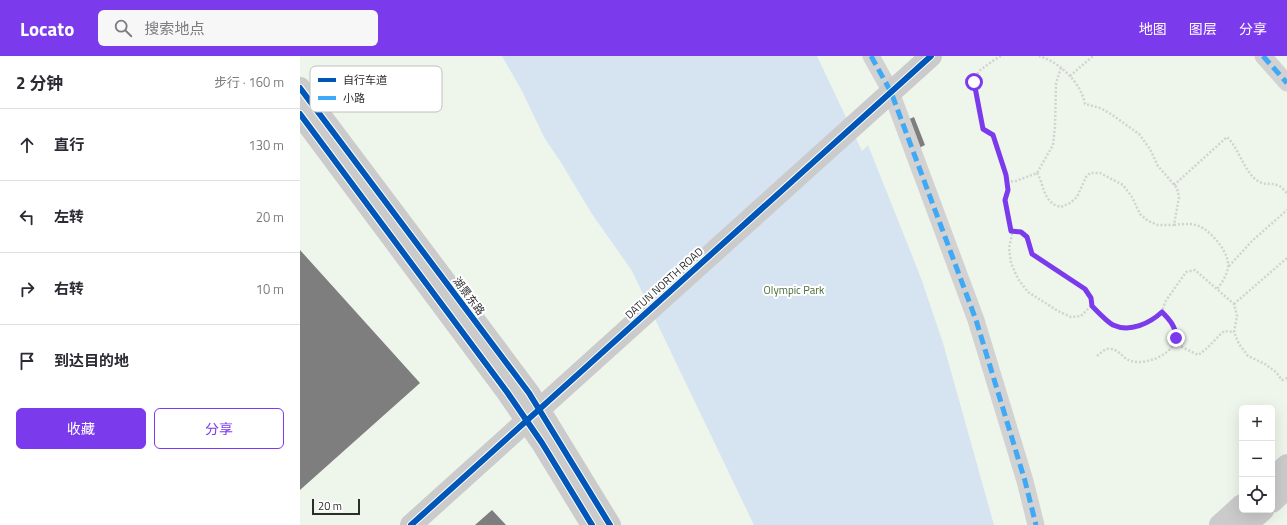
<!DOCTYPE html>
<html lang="zh">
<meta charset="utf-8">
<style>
body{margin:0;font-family:"Titillium Web","Noto Sans SC",sans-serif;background:#f7f7f7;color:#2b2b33}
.controls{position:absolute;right:12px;bottom:12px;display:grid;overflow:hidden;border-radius:6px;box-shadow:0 4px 16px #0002}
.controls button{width:36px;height:36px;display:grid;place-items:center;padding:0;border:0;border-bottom:1px solid #e1e1e2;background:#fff;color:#2b2b33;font:20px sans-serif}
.scale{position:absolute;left:12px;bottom:10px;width:48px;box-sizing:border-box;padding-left:4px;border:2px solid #2d2d2d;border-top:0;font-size:11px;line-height:14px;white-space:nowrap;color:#2d2d2d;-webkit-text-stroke:3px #fff;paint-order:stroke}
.stop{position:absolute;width:12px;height:12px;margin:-9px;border:3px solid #7c3aed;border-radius:50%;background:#fff}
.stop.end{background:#7c3aed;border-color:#fff;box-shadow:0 1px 4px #0008}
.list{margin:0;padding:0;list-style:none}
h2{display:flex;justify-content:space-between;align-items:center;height:52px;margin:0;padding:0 16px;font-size:17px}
h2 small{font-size:13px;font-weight:400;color:#7c7c81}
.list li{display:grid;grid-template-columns:26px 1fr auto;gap:12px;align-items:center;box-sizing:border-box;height:72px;padding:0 16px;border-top:1px solid #e1e1e2}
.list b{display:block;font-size:15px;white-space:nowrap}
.list em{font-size:13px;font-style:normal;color:#7c7c81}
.actions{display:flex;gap:8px;padding:12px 16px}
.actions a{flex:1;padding:9px 0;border:1px solid #7c3aed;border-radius:6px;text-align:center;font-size:14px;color:#7c3aed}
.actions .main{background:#7c3aed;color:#fff}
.icon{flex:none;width:22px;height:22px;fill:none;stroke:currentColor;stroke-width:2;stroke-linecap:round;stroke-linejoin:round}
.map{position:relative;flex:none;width:987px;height:469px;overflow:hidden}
header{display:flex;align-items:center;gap:24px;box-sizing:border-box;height:56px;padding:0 20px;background:#7c3aed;color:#fff}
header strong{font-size:19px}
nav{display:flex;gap:22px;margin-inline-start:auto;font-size:14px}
.search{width:280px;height:36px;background:#f7f7f7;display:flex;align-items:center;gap:10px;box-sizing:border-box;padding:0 14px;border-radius:6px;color:#7c7c81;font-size:15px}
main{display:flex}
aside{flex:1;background:#fff}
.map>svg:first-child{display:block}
</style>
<header>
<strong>Locato</strong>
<div class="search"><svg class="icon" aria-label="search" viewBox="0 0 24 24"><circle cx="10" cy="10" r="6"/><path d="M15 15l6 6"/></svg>搜索地点</div>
<nav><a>地图</a><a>图层</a><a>分享</a></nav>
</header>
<main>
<aside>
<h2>2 分钟<small>步行 · 160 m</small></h2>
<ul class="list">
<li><svg class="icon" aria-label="ahead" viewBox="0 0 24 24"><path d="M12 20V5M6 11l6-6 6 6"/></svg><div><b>直行</b></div><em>130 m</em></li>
<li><svg class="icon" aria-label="left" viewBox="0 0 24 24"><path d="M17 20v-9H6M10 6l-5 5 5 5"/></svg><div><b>左转</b></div><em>20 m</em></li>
<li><svg class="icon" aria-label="right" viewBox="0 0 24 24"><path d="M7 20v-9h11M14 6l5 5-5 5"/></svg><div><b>右转</b></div><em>10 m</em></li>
<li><svg class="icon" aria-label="arrive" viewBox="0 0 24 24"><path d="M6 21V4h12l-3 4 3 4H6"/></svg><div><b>到达目的地</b></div></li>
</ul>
<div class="actions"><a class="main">收藏</a><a>分享</a></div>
</aside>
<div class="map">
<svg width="987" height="469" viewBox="0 0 987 469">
<rect width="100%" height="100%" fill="#fff"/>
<path fill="#eef5eb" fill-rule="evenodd" d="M0 0H987V469H0ZM942 352H972V454H942Z"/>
<path fill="#d6e4f2" d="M202 0H517L562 95 568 89 621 222 643 287 694 469H454L332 215 292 158 260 105 245 83 222 35Z"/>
<path fill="#7e7e7e" d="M614 61 625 89 619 92 607 64Z
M0 194 120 327 0 434Z
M192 454 206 469H175Z"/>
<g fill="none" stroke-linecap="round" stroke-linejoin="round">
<path stroke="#d2d2d2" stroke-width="2.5" stroke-dasharray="2 2" stroke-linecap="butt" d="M701 0 694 4 679 15 674 26 683 73 693 79 706 119 708 134 705 144 712 178 709 192 711 207 718 223 728 236 758 255 771 261 781 260 791 250 813 269 825 273 847 267 856 262 862 256 865 246 886 216 895 214 934 248 937 260 934 276 939 288 948 300 965 308 976 316 982 324 987 322
M770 20 793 0
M737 117C743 126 743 140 752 147 754 149 758 150 761 151L770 147 777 141 786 121 790 117H800L823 129 832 141 840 158 848 165 858 169H874L879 141 877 132 858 110 850 93 839 78 811 58 800 52 785 48C781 27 760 6 739 0
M707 126 716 125 737 117 753 89 755 70 756 27 761 12
M874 129 927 81C939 93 942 110 954 122 964 131 969 126 977 129 981 130 984 134 987 137
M874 169C882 168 891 167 899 170 911 175 930 197 928 211 927 219 922 227 917 233
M711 175H721L727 181 732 198 785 233 791 242 792 251
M929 210 953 184 987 154
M934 248 987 202
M874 287 898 299C908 293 915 283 924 275L934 276
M797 300C801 297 805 292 810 293 819 293 823 303 831 305 847 310 880 296 876 276 875 268 867 261 862 256"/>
<path stroke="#d2d2d2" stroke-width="17" d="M571 0 591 36 676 264 725 425 736 469
M963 0 987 27"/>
<path stroke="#cbcbcb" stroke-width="22" d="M0 32 229 337 310 469
M0 58 207 336 242 387 292 469
M972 422 987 409
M972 446 987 432
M111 469 631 0
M920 469 942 449
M946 469 963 454"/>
<path stroke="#3fa9f5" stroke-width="5" stroke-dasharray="10 5" stroke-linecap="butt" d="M571 0 591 36 676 264 725 425 736 469
M963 0 987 27"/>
<defs>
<path id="cycleway" d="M0 32 229 337 310 469
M0 58 207 336 242 387 292 469
M111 469 631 0"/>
</defs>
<use href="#cycleway" stroke="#fff" stroke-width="8"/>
<use href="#cycleway" stroke="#0057b8" stroke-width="6"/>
</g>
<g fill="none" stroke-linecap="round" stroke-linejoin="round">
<path stroke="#7c3aed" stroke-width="5" d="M674 26 683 73 693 79 706 119 708 134 705 144 711 175 721 176 727 181 732 198 785 233 791 242 792 250C798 256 806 265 813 269 830 277 850 267 862 256 870 264 876 271 876 282"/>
</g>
<g text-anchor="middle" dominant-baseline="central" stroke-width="4" stroke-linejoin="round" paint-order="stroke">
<g font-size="11" fill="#2d2d2d" stroke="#fff">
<text transform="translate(364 227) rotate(-42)">DATUN NORTH ROAD</text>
<text transform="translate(169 240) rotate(53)">湖景东路</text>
</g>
<g font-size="11" fill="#496a39" stroke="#fff">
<text x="494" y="234">Olympic Park</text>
</g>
</g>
<rect x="10" y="10" width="132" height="46" rx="6" fill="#fff" stroke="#c0c0c0" stroke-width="1"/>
<rect x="18" y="22" width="18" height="4" fill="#0057b8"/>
<rect x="18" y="40" width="18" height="4" fill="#3fa9f5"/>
<g font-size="11" fill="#2d2d2d">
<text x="43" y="28">自行车道</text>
<text x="43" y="46">小路</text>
</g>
</svg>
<div class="controls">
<button>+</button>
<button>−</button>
<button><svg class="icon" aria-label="locate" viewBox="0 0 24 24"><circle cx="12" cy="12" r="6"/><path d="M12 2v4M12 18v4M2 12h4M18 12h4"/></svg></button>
</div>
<div class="scale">20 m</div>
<div class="stop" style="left:674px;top:26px"></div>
<div class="stop end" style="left:876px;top:282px"></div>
</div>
</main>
